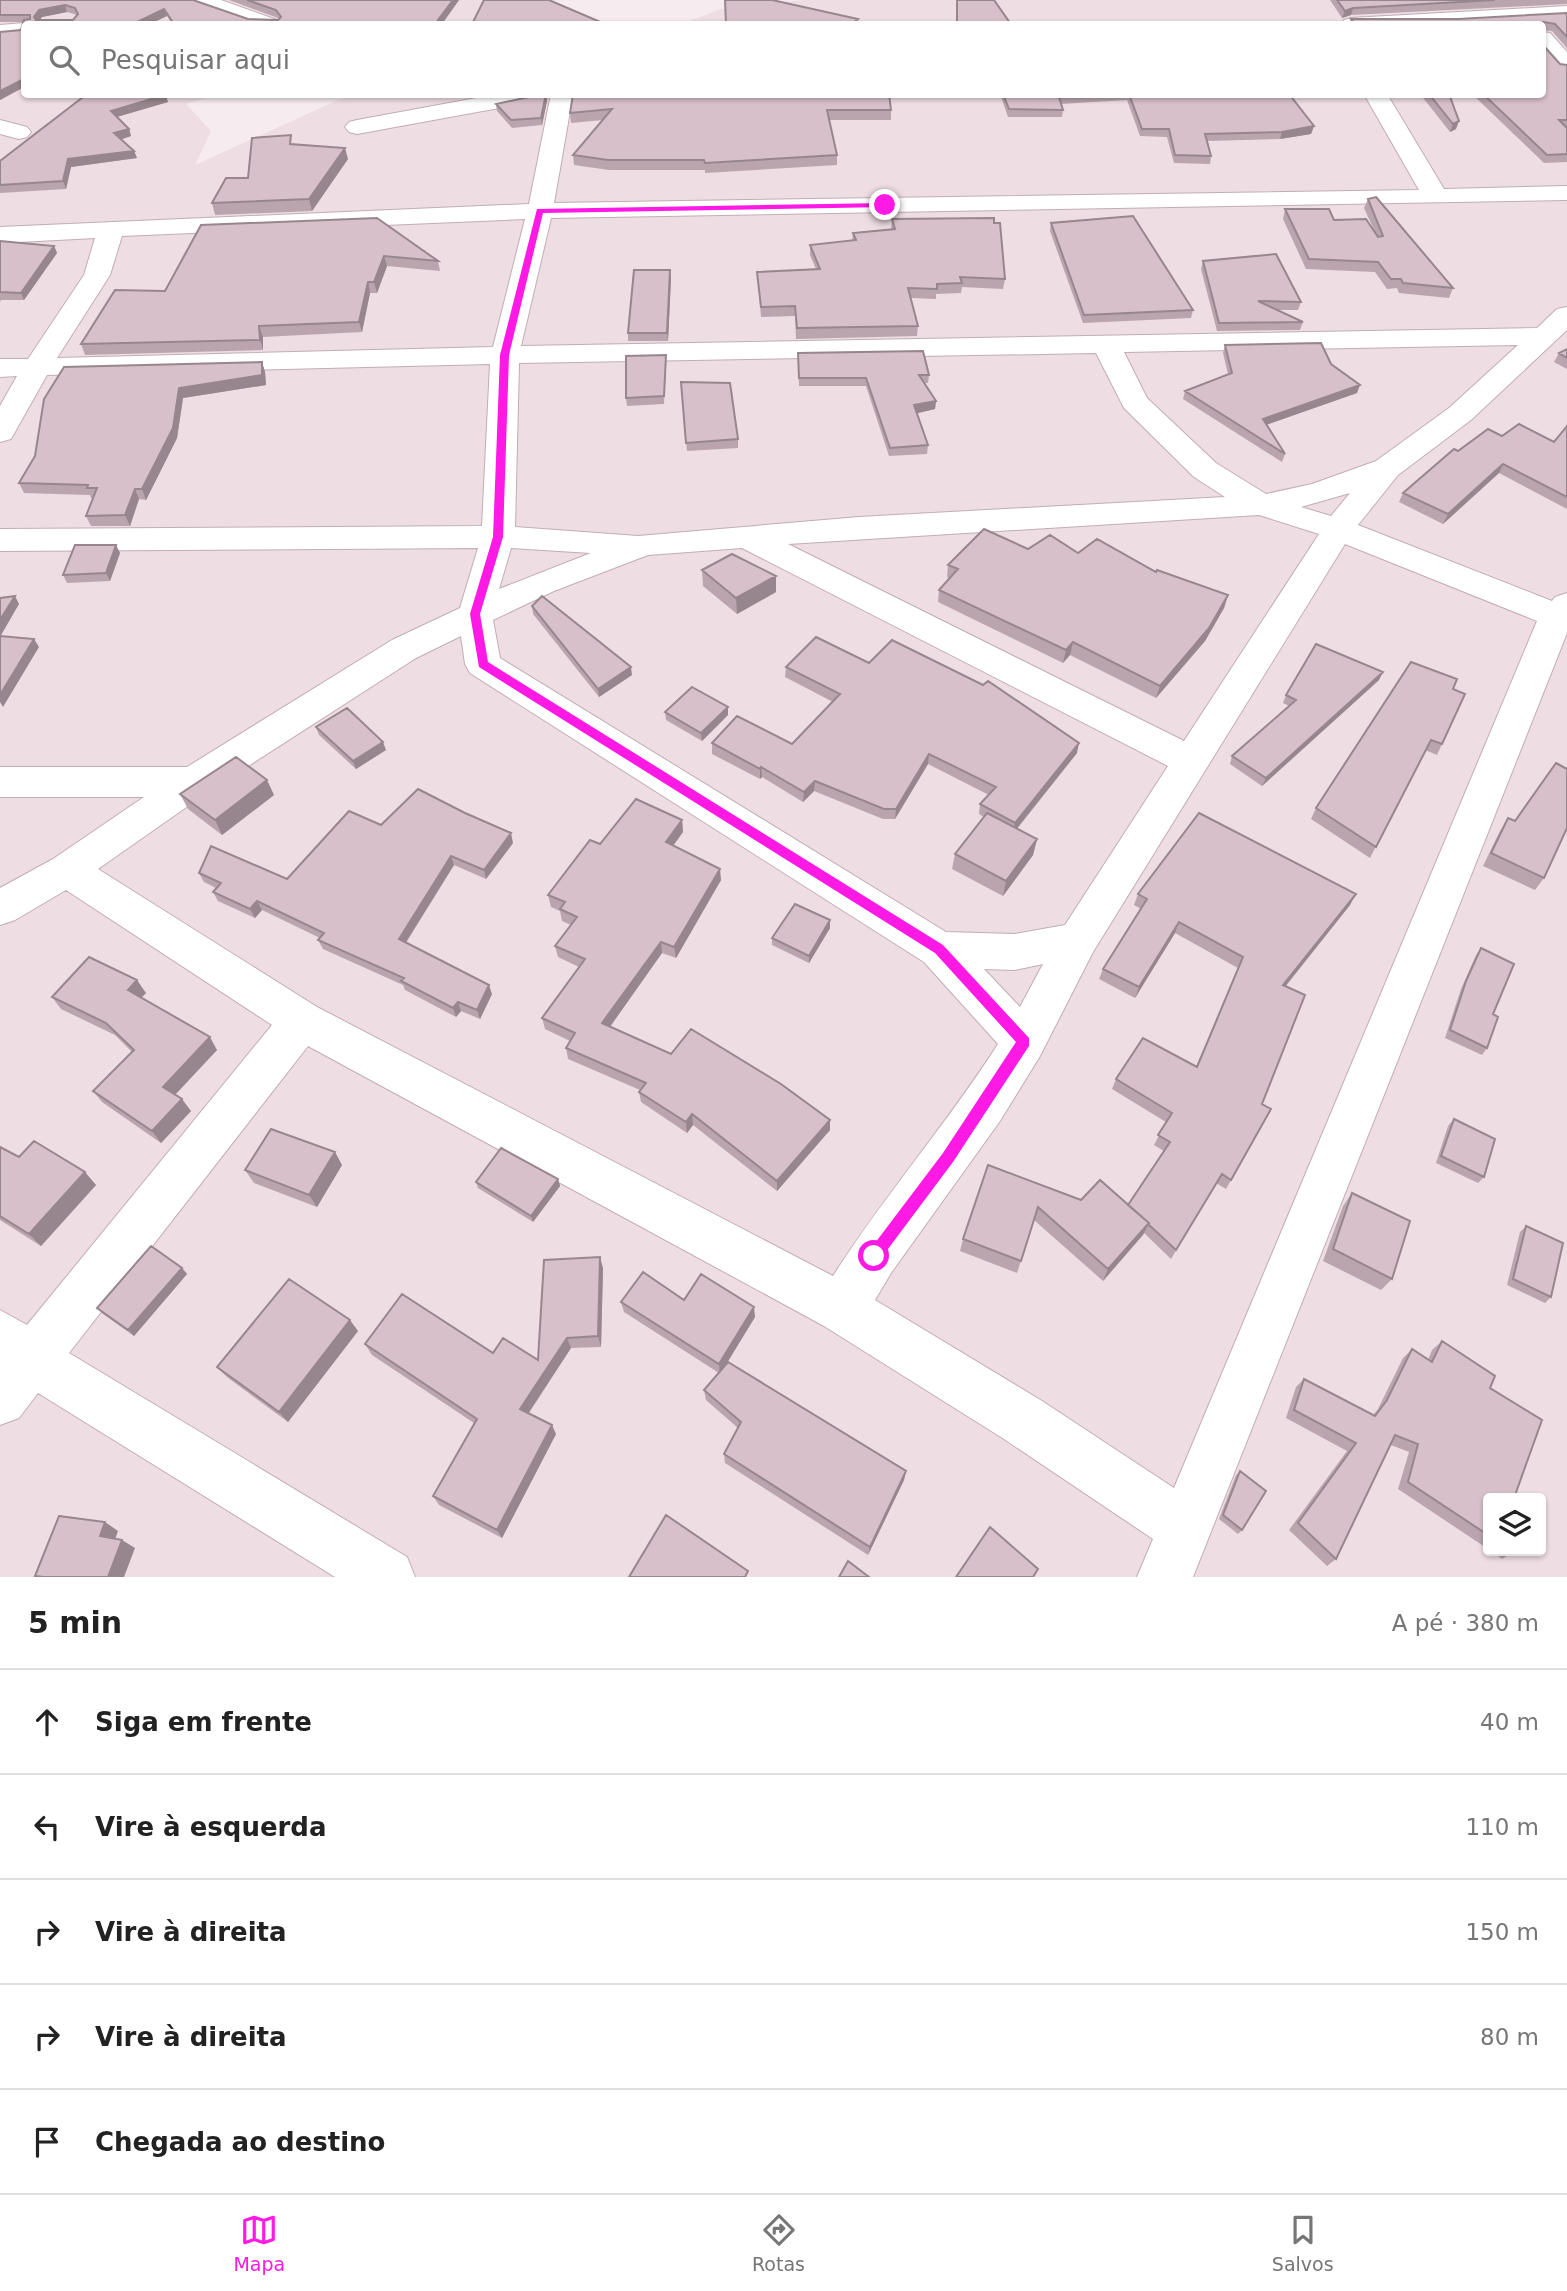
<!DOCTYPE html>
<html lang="pt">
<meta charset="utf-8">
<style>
body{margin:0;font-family:"DejaVu Sans",sans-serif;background:#f6f6f6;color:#222}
.controls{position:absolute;right:21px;bottom:21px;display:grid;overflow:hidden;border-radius:7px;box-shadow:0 2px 5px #0004}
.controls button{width:63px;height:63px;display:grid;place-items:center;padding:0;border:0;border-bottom:2px solid #e0e0e0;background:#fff;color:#222;font:35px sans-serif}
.stop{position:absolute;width:21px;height:21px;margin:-16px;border:5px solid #ff19e4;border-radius:50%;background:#fff}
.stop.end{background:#ff19e4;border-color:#fff;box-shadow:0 2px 7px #0008}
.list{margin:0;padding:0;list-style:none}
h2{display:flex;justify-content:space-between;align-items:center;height:91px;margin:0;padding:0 28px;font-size:30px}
h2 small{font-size:23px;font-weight:400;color:#767676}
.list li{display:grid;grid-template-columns:46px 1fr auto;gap:21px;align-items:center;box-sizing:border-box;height:105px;padding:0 28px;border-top:2px solid #e0e0e0}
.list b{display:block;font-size:26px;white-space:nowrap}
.list em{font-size:23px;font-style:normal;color:#767676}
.icon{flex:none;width:38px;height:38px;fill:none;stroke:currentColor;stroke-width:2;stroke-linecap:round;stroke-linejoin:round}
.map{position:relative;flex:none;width:1567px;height:1577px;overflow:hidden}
.search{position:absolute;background:#fff;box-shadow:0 2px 5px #0004;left:21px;right:21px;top:21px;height:77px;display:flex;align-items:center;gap:18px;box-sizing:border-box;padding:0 24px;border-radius:7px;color:#767676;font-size:26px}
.sheet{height:616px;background:#fff}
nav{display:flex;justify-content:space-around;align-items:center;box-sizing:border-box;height:98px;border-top:2px solid #e0e0e0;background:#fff;font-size:19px;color:#767676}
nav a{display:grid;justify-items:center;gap:4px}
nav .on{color:#ff19e4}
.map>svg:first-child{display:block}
</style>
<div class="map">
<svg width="1567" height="1577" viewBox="0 0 1567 1577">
<rect width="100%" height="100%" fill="#f6ebef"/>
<path fill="#eedde3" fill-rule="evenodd" d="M0 0H567L540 1 514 24H24V94L217 95 186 104 211 131 195 165 338 100 365 95 1542 94V24H681L721 9 802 0H1567V1577H0ZM1488 1498H1541V1551H1488Z"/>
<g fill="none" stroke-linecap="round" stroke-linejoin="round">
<defs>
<path id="minor" d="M191 0H221L277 20 280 24H251L194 4Z
M1567 6V18L1455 24H1341L1344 20 1351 18Z
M24 23 31 24H24V35L0 37V25Z
M1542 32 1550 33 1567 52V72L1559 70 1542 51Z
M498 94H549L546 99 538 101 357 134 349 132 345 127 349 122 357 120Z
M551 94H573L554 203 1419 190 1364 94H1387L1444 189 1567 186V200L551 218 521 346 1537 328 1557 309 1567 307V330L1471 420 1398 475 1358 525 1552 601 1555 597 1567 593V633L1193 1577H1137L1153 1539 1004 1439 824 1326 308 1046 69 1353 407 1557 415 1577H335L38 1393 19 1418 0 1425V1310L27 1325 272 1025 66 890 15 920 0 925V888L53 859 144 797H0V767H187L392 640 460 608 478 548 0 551V529L482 526 490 364 47 375 11 439 0 442V406L17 376 0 377V359H28L84 275 95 238 0 243V227L529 204ZM525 219 493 347 57 358 110 275 122 236ZM1518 345 1449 408 1376 461 1312 484 1266 494 1216 463 1147 398 1124 352ZM1096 353 1124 408 1194 477 1225 497 859 517 638 536 515 527 519 363ZM1350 493 1331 516 1301 507ZM1259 515 1319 534 1184 741 788 544ZM1345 544 1537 621 1174 1488 1042 1401 875 1300 891 1273 1000 1121 1040 1056 1093 952ZM511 548 591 553 499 589ZM742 548 1168 766 1065 925 1015 934 946 932 500 658 493 620 554 591 648 555ZM461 636 465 664 470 673 924 962 998 1044C947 1124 884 1196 833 1276L317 1007 98 869 208 792 416 658ZM1043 964 1020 1007 984 969 1015 970Z
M0 120 27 127 31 132 27 137 19 139 0 134Z"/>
</defs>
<use href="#minor" stroke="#c2adb5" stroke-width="2"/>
<use href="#minor" fill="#fff" fill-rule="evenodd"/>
</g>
<path fill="#baa5ae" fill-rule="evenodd" d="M0 0H193L248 19 278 20V18L229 0H459L442 24H172L167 16 150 24H24V87L0 100 23 22H0ZM67 12 77 15 73 20H40L42 17Z
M1330 0H1567V4L1351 15 1342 18Z
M1567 13V48L1552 31 1543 30V45L1560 64 1567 65V162L1544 163 1472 94H1543V24H1349L1351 19H1458Z
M87 94H170L166 96 168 102 117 117 129 129 131 136 121 139 134 151 137 158 71 167 66 189 0 193V161Z
M546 94 547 101 542 125 512 128 497 111 496 104Z
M573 94 891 110V120H829L837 155V165L705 173V170H609L574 165 573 155 603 120 571 123 570 113Z
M1000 94H1289L1314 126 1311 134 1280 139 1207 141 1211 156 1210 164 1174 163 1167 137 1140 136 1127 100 1061 104 1063 110 1062 117H1008Z
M1420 94H1449L1456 129 1450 132Z
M293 145 348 159 312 211 215 215 212 203Z
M1368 199 1453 288 1449 298 1399 293 1397 288 1387 289 1375 272 1306 269 1283 219 1285 209 1334 220 1374 230 1364 208Z
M892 219 994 223 1005 279 1003 289 962 287 961 293 936 294V299L911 298 918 326 917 336 796 339 795 316 761 317 757 272 816 269 810 255V245L852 241 853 233 891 229Z
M1051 223 1193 310 1191 318 1083 323 1050 231Z
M201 225 438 261 440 271 387 266 377 293H370L362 332 263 337V350L85 355 81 344 165 291Z
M0 241 54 246 57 253 24 300H1L0 302Z
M1203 261 1301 302 1298 310H1277L1303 322 1300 330 1217 331 1201 269Z
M671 278 668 341H628V333Z
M1225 345 1331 364 1357 393 1266 425 1285 454 1282 462 1183 399 1185 391 1228 374 1223 353Z
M1567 349V369L1554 362 1559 353Z
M798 353 929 375 928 383H924L936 401 935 409 917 413 928 445 927 454 889 456 866 386H799Z
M262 362 265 372 266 385 183 398 177 438 146 500 139 499 130 526H91L86 516 93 498H91L90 495 24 493 19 483 35 456Z
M666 363 664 404 627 406 626 398Z
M681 382 738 439V448L687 451Z
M1567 426V509L1499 473 1443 524 1399 502 1403 493 1458 451 1502 436 1554 442Z
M1028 549 1078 553 1156 572 1228 595 1224 608 1205 641 1156 698 1070 655 1063 663 938 602 939 590 949 578 947 577 948 565Z
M120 553 110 581 67 583 63 575Z
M702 570 776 576V592L737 614 703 586Z
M532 606 632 675 599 697 533 614Z
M869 663 1077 753 1017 829 1037 839 1033 855 1003 896 952 869 955 854 984 817 979 814 980 804 989 795 928 764 895 819H883L814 791 803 802 762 777 760 779 712 754V743L792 744 833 702 785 677 786 667Z
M1379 680 1262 786 1230 764 1232 756 1289 706 1283 703 1286 695Z
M1453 689 1442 744 1437 755 1425 750 1370 858 1311 819 1316 808Z
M665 712 728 715 702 741 666 720Z
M316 727 386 750 356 769 319 735Z
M180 794 274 795 222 835 188 809Z
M1508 818 1544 878 1535 890 1483 866 1500 831Z
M682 820 683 832 673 846 721 880 676 958 662 953 610 1027 830 1130 777 1191 693 1125 687 1133 641 1102 639 1092 640 1090 568 1059 566 1048 570 1041 545 1029 542 1018 579 967 558 957 555 946 571 925 562 921 560 911 551 907 548 895 600 844Z
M381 825 513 843 486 879 454 865 406 943 492 994 480 1019 461 1011 456 1017 405 990 403 985 323 949 318 940 320 938 262 910 255 918 218 901 213 892 216 888 204 882 199 873 287 879Z
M1138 894 1350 905 1286 986 1262 1104 1271 1109 1226 1189 1216 1183 1171 1259 1144 1233 1103 1281 1034 1220 1017 1273 960 1251 963 1239 988 1165 1081 1200 1128 1205 1164 1151 1154 1145 1166 1122 1112 1089 1116 1079 1196 1067 1238 968 1175 933 1135 998 1099 979 1103 969 1141 909 1134 905Z
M830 928 809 963 772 945V938Z
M1481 948 1493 1014 1487 1048 1482 1055 1445 1038 1461 989 1476 955Z
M146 993 141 998 217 1050 175 1095 191 1111 161 1143 102 1102 93 1091 132 1052 115 1035 61 1009 52 997Z
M1454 1119 1484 1177 1478 1183 1436 1163 1448 1126Z
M0 1147 19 1157 96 1185 41 1246 0 1220Z
M342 1165 317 1207 254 1183 245 1170Z
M558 1179 560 1186 533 1222 478 1188 476 1182Z
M1352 1193 1392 1279 1381 1290 1323 1261 1343 1206Z
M1526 1226 1551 1297 1545 1303 1507 1285 1520 1232Z
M182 1268 187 1274 134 1336 103 1314 97 1308Z
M603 1268 601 1347 571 1348 529 1413 556 1434 502 1538 439 1505 433 1496 474 1423 372 1355 365 1344 493 1353 538 1360Z
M684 1300 755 1317 726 1365 906 1471 904 1480 868 1555 725 1463 724 1454 738 1428 706 1400 704 1390 719 1373 624 1312 621 1302Z
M358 1331 288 1422 227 1377 217 1367Z
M1442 1341 1490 1388 1488 1549 1398 1489 1409 1452 1391 1445 1336 1559 1327 1566 1289 1530 1347 1451 1286 1418 1296 1387 1304 1379 1373 1415 1378 1409 1403 1358 1412 1349 1428 1360 1432 1350Z
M1240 1471 1242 1530 1238 1534 1219 1519 1236 1475Z
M1491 1551H1514L1502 1559Z"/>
<path fill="#97868d" d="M453 0H459L442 24H435Z
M65 5 67 12 42 17 36 24 34 17 39 10Z
M1353 8 1351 15 1342 18 1345 11Z
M164 9 167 16 150 24H133Z
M24 79V87L0 100V91Z
M161 94H170L166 96 168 102 113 118 111 111Z
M546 94 547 101 542 125 541 118Z
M1459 121 1456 129 1450 132 1453 124Z
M1314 126 1311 134 1280 139 1282 132Z
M129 129 131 136 117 141 114 133Z
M345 148 348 159 312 211 309 199Z
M134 151 137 158 71 167 66 189 63 181 68 159Z
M54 246 57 253 24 300 21 293Z
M384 256 387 266 377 293 374 282Z
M670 270 671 278 668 341 667 333Z
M368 282 370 293 362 332 359 322Z
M259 326 263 337V350L260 340Z
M262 362 265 372 266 385 183 398 177 438 146 500 142 489 179 388Z
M1360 385 1357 393 1260 427 1263 419Z
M936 401 935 409 914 414V405Z
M1503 464 1499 473 1443 524 1448 514Z
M135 489 139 499 130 526 125 515Z
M116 545 120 553 110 581 106 573Z
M776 576V592L737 614 736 598Z
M1228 595 1224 608 1205 641 1156 698 1160 686Z
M15 596 19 604 0 637V620Z
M34 639 39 647 3 707 0 702V695Z
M1073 642 1070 655 1063 663 1066 650Z
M631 667 632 675 599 697 598 689Z
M1383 672 1379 680 1262 786 1266 778Z
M728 707V715L702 741 701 733Z
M383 742 386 750 356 769 353 761Z
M1079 743 1077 753 1013 833 1015 823Z
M929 754 928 764 895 819 896 809Z
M761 767 762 777 760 779V769Z
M267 780 274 795 222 835 215 820Z
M815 781 814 791 803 802 804 792Z
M682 820 683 832 667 854 666 842Z
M511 833 513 843 486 879 484 870Z
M1037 839 1033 855 1003 896 1006 881Z
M451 856 454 865 402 948 399 939Z
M720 869 721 880 676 958 674 947Z
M1356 894 1350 905 1278 995 1283 985Z
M257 901 262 910 255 918 250 909Z
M830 920V928L809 963V956Z
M1179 922 1175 933 1135 998 1139 987Z
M661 942 662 953 604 1035 602 1023Z
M137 980 146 993 136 1003 128 990Z
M489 985 492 994 480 1019 477 1010Z
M458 1002 461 1011 456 1017 453 1008Z
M210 1037 217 1050 171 1099 163 1087Z
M182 1099 191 1111 161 1143 152 1131Z
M692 1114 693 1125 687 1133 686 1122Z
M830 1120V1130L777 1191V1181Z
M335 1152 342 1165 317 1207 309 1195Z
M85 1172 96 1185 41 1246 29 1234Z
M558 1179 560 1186 533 1222 531 1216Z
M1149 1223 1143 1235 1103 1281 1108 1269Z
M600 1257 603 1268 601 1347 598 1336Z
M182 1268 187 1274 134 1336 128 1330Z
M754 1307 755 1317 720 1374 719 1364Z
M350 1320 358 1331 288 1422 279 1412Z
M567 1338 571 1348 525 1418 520 1409Z
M552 1425 556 1434 502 1538 497 1530Z
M906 1471 904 1480 868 1555 870 1547Z
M105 1522 118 1531 113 1545 100 1536Z
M122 1540 135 1548 124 1577H108Z"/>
<path fill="#d8c0ca" stroke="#97868d" stroke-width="2" fill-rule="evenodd" d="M0 0H193L248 19 278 20 281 17 276 10 247 0H453L435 24H174L164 9 133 24H24V79L0 91V32L21 30 24 20 30 19V15H0ZM65 5 75 8 78 14 73 20H36L34 17 39 10Z
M484 0H549L605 24H472Z
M725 0H772L858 19 852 24H726Z
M957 0H994L1010 23 1006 24H957Z
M1337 0H1495L1353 8 1345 11Z
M1567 13V37L1555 24 1543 22V45L1560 64 1567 65V120H1559L1567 128V154L1547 155 1483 94H1543V24H1355L1351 19H1458Z
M87 94 165 95 111 111 129 129 114 133 134 151 68 159 63 181 0 185V161Z
M543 94H546L541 118 511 120 496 104Z
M573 94H889L891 110H827L837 155 705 163 704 160H608L573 155 612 109 570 113Z
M1003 94H1098L1059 97 1063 110 1009 109Z
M1129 94H1289L1314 126 1282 132 1205 134 1211 156 1175 155 1169 129H1142Z
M1429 94H1449L1459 121 1453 124Z
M291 135 290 144 345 148 309 199 212 203 226 178H248L252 138Z
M1376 197 1453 288 1403 283 1401 279H1391L1378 262 1309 259 1285 209H1329L1334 220 1366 219 1378 237 1383 236 1368 199Z
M1133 216 1193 310 1084 315 1051 223Z
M377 218 438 261 384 256 374 282H368L359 322 259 326 260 340 81 344 115 290 165 291 201 225Z
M994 218V223H1000L1005 279 960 277 962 283 937 284V289L908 288 918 326 797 328 795 306 761 307 757 272 820 269 810 245 856 240 853 233 895 229 892 219Z
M0 241 54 246 21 293 0 292Z
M1276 254 1301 302 1258 301 1303 322 1219 323 1203 261Z
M634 270H670L667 333H628Z
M1321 343 1331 364 1360 385 1263 419 1285 454 1185 391 1232 373 1225 345Z
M1567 349V358L1559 353Z
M923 351 929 375H919L936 401 914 405 928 445 890 448 866 378H799L798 353Z
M666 355 664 396 626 398V356Z
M262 362V375L179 388 173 428 142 489H135L125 515 86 516 97 488H87L88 485 19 483 35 456 44 399 64 367Z
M681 382 730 383 738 439 686 443Z
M1519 424 1554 442 1567 426V497L1503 464 1448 514 1403 493 1454 449 1458 451 1488 429 1502 436Z
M984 529 1028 549 1050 535 1078 553 1097 539 1156 572 1157 570 1228 595 1209 628 1160 686 1073 642 1066 650 939 590 958 569 948 565Z
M75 545H116L106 573 63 575Z
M732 554 776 576 736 598 702 570Z
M15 596 0 620V598Z
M542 596 631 667 598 689 532 606Z
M0 636 34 639 0 695Z
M816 637 869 663 892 640 983 685 988 681 1079 743 1015 823 980 804 996 787 929 754 896 809H884L815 781 804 792 761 767 760 769 712 743 737 716 792 744 840 694 786 667Z
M1316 644 1383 672 1266 778 1232 756 1296 700 1286 695Z
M1411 662 1457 679 1453 689 1465 694 1442 744 1431 740 1376 847 1316 808Z
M692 687 728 707 701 733 665 712Z
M347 708 383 742 353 761 316 727Z
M236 757 267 780 215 820 180 794Z
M1556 763 1567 769V828L1544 878 1491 853 1508 818 1515 821Z
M418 789 465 813 511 833 484 870 451 856 399 939 489 985 477 1010 458 1002 453 1008 401 981 404 978 318 940 324 933 257 901 250 909 213 892 221 883 199 873 211 846 287 879 349 811 381 825Z
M636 799 682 820 666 842 720 869 674 947 661 942 602 1023 671 1054 691 1029 781 1084 830 1120 777 1181 692 1114 686 1122 639 1092 646 1083 566 1048 575 1033 542 1018 585 959 555 946 577 917 560 909 565 902 548 895 590 840 600 844Z
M987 813 1037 839 1006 881 955 854Z
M1199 813 1356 894 1283 985 1305 995 1262 1104 1271 1109 1231 1180 1222 1174 1176 1250 1148 1224 1149 1223 1128 1205 1170 1142 1158 1135 1172 1113 1116 1079 1143 1038 1197 1067 1243 957 1179 922 1139 987 1103 969 1147 899 1138 894Z
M795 904 830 920 809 956 772 938Z
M1481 948 1514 964 1493 1014 1498 1017 1487 1048 1450 1030 1466 981Z
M89 957 137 980 128 990 210 1037 163 1087 182 1099 152 1131 93 1091 134 1050 106 1023 52 997Z
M1454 1119 1495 1139 1484 1177 1441 1156Z
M271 1129 335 1152 309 1195 245 1170Z
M34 1141 85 1172 29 1234 0 1216V1147L19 1157Z
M501 1148 558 1179 531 1216 476 1182Z
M988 1165 1081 1200 1100 1180 1149 1223 1108 1269 1038 1207 1021 1261 963 1239Z
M1352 1193 1410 1221 1392 1279 1333 1249Z
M1526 1226 1563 1243 1551 1297 1513 1279Z
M151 1246 182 1268 128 1330 97 1308Z
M600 1257 598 1336 567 1338 520 1409 552 1425 497 1530 433 1496 477 1419 365 1344 402 1294 493 1353 503 1338 538 1360 544 1260Z
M643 1272 684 1300 701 1274 754 1307 719 1364 621 1302Z
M289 1279 350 1320 279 1412 217 1367Z
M1442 1341 1495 1376 1490 1388 1542 1420 1514 1498H1488V1535L1408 1482 1418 1444 1395 1435 1336 1559 1298 1523 1356 1443 1294 1410 1304 1379 1375 1416 1387 1400 1412 1349 1432 1362Z
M728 1362 906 1471 870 1547 724 1454 741 1422 704 1390Z
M1240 1471 1266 1491 1242 1530 1223 1515Z
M666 1515 748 1571 745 1577H629Z
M59 1516 105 1522 100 1536 122 1540 108 1577H44L35 1576Z
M990 1527 1038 1569 1033 1577H956Z
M848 1561 869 1577H839Z"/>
<path fill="#ff19e4" d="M885 203 888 207 543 213 509 355 503 537 480 614 488 662 943 945 1029 1038V1046L953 1162 879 1261 874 1263 869 1261 867 1256 869 1251 943 1153 1016 1042 935 953 479 667 470 614 493 537 500 355 537 209Z"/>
</svg>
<div class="controls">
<button><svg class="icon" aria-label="layers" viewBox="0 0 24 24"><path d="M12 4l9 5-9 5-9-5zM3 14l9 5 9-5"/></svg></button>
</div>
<div class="stop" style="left:874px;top:1256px"></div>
<div class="stop end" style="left:885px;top:205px"></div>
<div class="search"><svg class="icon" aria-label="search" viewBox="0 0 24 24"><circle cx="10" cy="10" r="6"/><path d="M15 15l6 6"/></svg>Pesquisar aqui</div>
</div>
<section class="sheet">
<h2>5 min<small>A pé · 380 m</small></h2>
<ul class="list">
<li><svg class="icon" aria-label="ahead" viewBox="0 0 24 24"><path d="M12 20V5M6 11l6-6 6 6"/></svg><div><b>Siga em frente</b></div><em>40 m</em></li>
<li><svg class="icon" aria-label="left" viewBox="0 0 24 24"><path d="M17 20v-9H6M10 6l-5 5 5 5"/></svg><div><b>Vire à esquerda</b></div><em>110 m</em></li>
<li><svg class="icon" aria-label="right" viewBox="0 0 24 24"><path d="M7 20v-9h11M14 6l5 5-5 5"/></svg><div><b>Vire à direita</b></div><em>150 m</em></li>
<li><svg class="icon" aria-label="right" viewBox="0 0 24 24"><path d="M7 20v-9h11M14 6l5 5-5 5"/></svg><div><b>Vire à direita</b></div><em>80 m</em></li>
<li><svg class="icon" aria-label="arrive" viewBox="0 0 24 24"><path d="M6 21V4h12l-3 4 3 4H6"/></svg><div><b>Chegada ao destino</b></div></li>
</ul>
</section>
<nav>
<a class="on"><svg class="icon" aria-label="map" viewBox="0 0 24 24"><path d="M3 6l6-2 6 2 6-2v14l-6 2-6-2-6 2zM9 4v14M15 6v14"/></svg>Mapa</a>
<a><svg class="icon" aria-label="directions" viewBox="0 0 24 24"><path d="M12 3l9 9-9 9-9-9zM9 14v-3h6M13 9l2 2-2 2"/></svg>Rotas</a>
<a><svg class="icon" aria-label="saved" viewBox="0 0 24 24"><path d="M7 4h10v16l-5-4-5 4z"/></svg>Salvos</a>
</nav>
